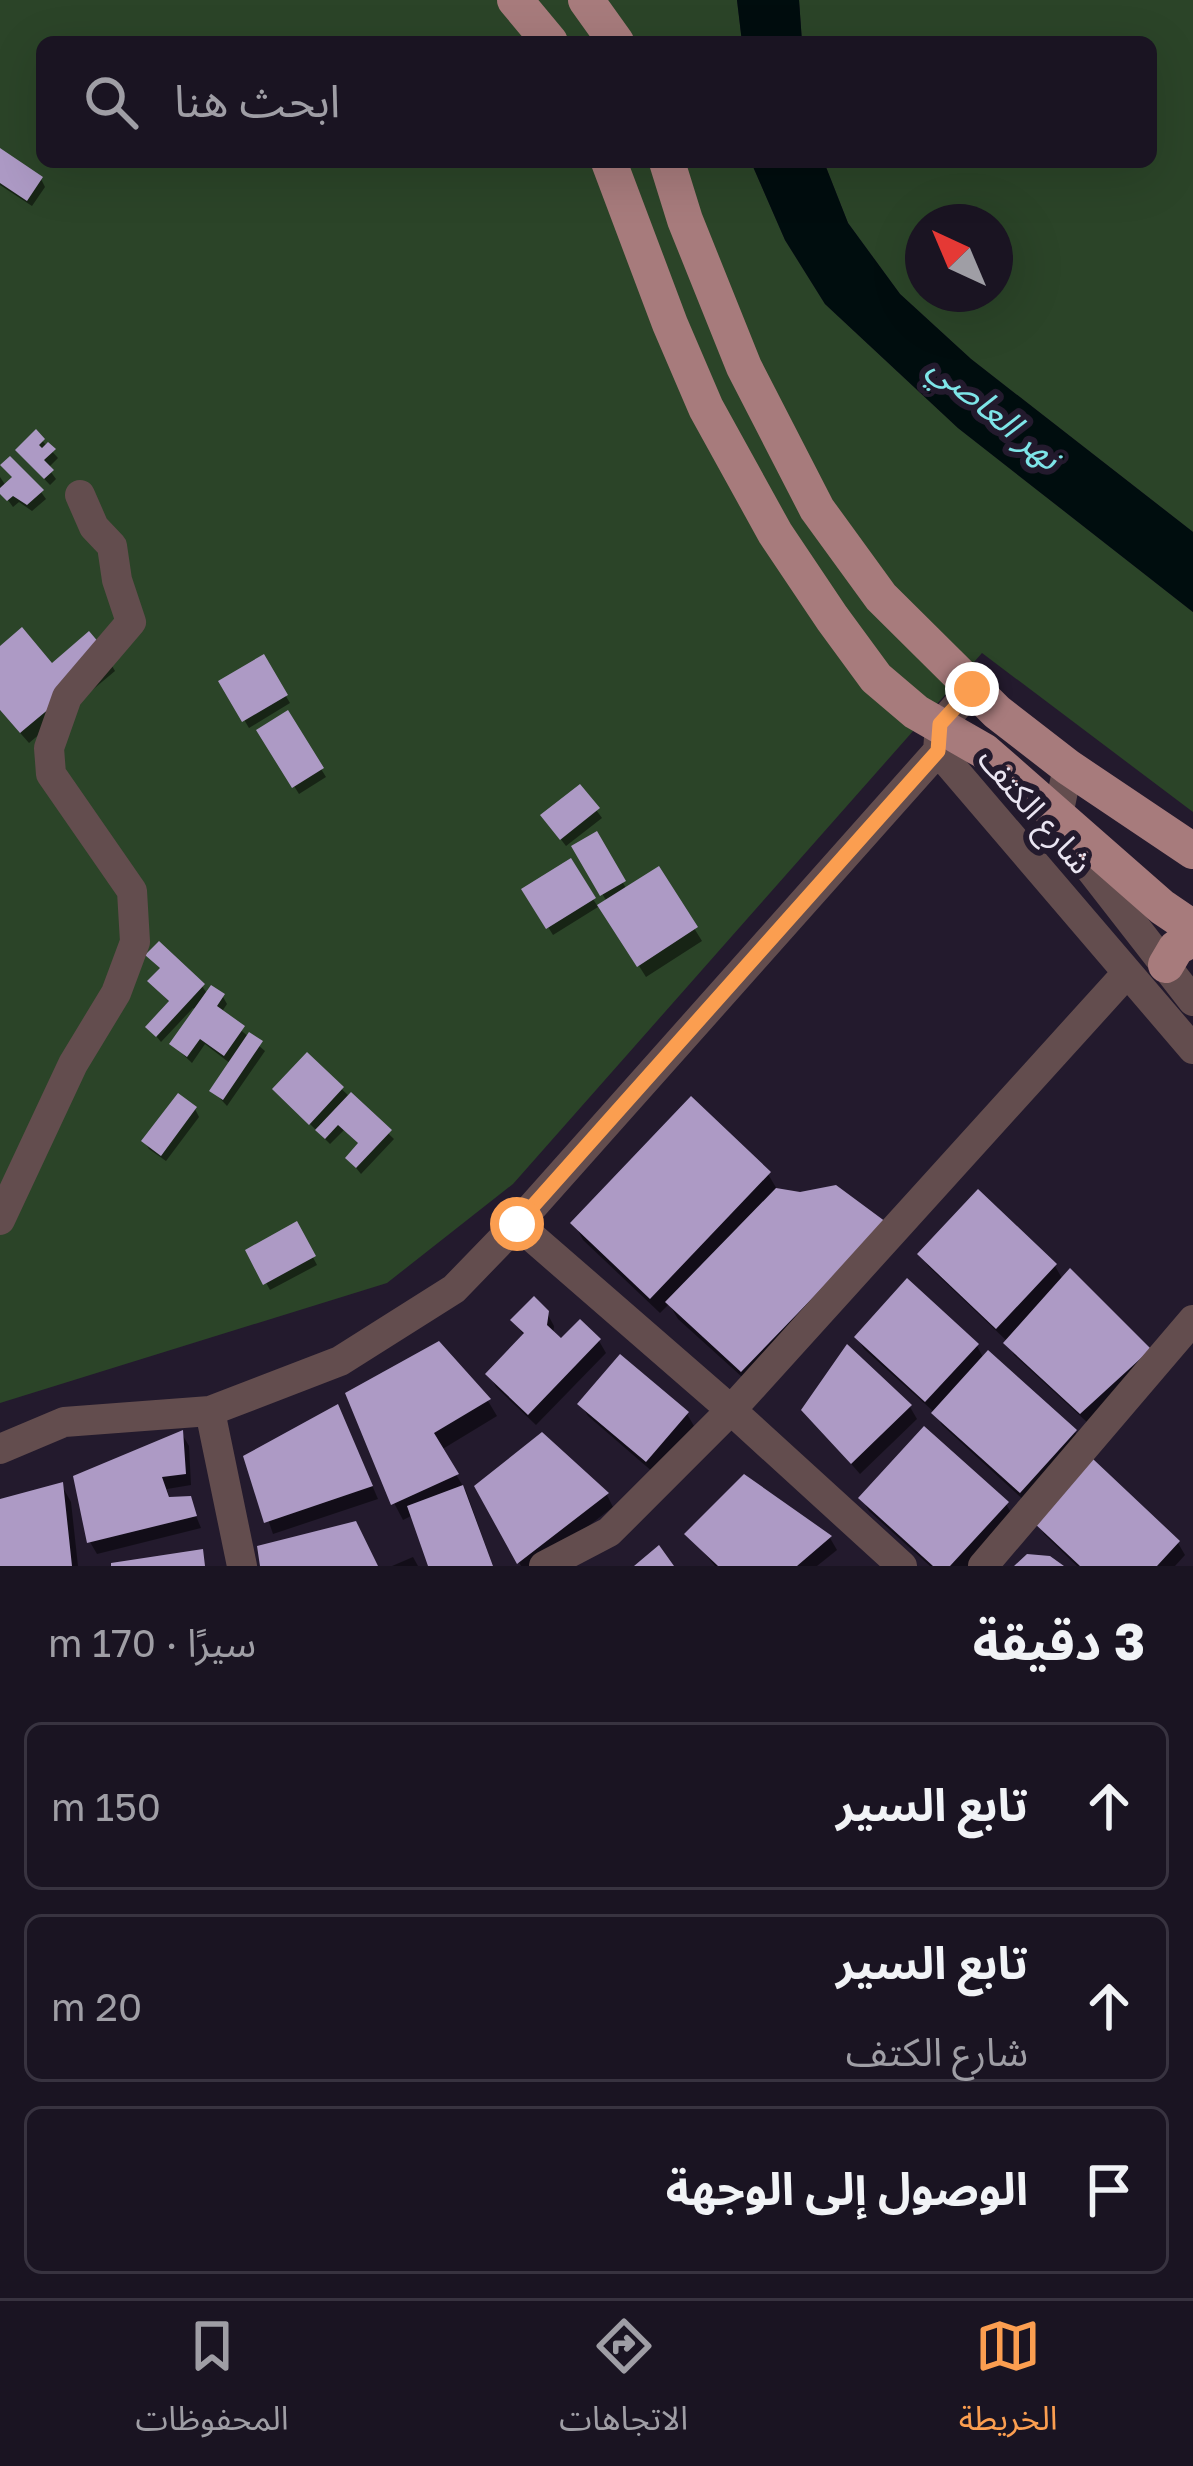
<!DOCTYPE html>
<html lang="ar">
<meta charset="utf-8">
<style>
body{margin:0;font-family:"Golos Text","Noto Sans Arabic",sans-serif;background:#231d2a;color:#f1f3f6;direction:rtl}
.compass{position:absolute;left:905px;top:204px;width:108px;height:108px;border-radius:50%;background:#1a1422;box-shadow:0 12px 48px #0002;rotate:316deg}
.stop{position:absolute;width:36px;height:36px;margin:-27px;border:9px solid #fb9e50;border-radius:50%;background:#fff}
.stop.end{background:#fb9e50;border-color:#fff;box-shadow:0 3px 12px #0008}
.list{margin:0;padding:0;list-style:none}
h2{display:flex;justify-content:space-between;align-items:center;height:156px;margin:0;padding:0 48px;font-size:51px}
h2 small{font-size:39px;font-weight:400;color:#9f9ea5}
.list li{display:grid;grid-template-columns:78px 1fr auto;gap:36px;align-items:center;box-sizing:border-box;height:168px;margin:0 24px 24px;padding:0 24px;border:3px solid #383340;border-radius:18px}
.list b{display:block;font-size:45px;white-space:nowrap}
.list p{margin:0;font-size:39px;white-space:nowrap;color:#9f9ea5}
.list em{font-size:39px;font-style:normal;color:#9f9ea5}
.icon{flex:none;width:66px;height:66px;fill:none;stroke:currentColor;stroke-width:2;stroke-linecap:round;stroke-linejoin:round}
.map{position:relative;flex:none;width:1193px;height:1566px;overflow:hidden;direction:ltr}
.search{position:absolute;background:#1a1422;box-shadow:0 12px 48px #0002;left:36px;right:36px;top:36px;height:132px;display:flex;align-items:center;gap:30px;box-sizing:border-box;padding:0 42px;border-radius:18px;color:#9f9ea5;font-size:45px}
.sheet{height:732px;background:#1a1422}
nav{display:flex;justify-content:space-around;align-items:center;box-sizing:border-box;height:168px;border-top:3px solid #383340;background:#1a1422;font-size:33px;color:#9f9ea5}
nav a{display:grid;justify-items:center;gap:6px}
nav .on{color:#fb9e50}
.map>svg:first-child{display:block}
</style>
<div class="map">
<svg width="1193" height="1566" viewBox="0 0 1193 1566">
<rect width="100%" height="100%" fill="#231a2d"/>
<path fill="#2b4428" fill-rule="evenodd" d="M0 0H737L742 42H42V162H751L785 240 825 304 958 428 1193 612V812L982 653 513 1184 387 1283 0 1403Z
M799 0H1193V532L971 359 900 294 848 223 824 162H1151V42H802ZM923 222H995V294H923Z"/>
<path fill="#000d0e" d="M737 0H799L802 42H742Z
M751 162H824L848 223 900 294 971 359 1193 532V612L958 428 825 304 785 240Z"/>
<path fill="#0007" d="M0 152 41 179 45 187 32 206 0 185Z
M36 434 58 458 48 468 56 479 50 485 18 451Z
M0 477 6 486 14 479 41 492 46 499 32 511 19 502 13 507 0 489Z
M0 650 51 667 108 659 115 671 29 743 0 710Z
M263 658 290 703 249 728 222 682Z
M287 714 326 777 299 794 260 731Z
M580 788 602 818 566 846 549 824Z
M596 835 627 890 658 870 702 941 646 977 601 906 607 902 575 847Z
M570 862 598 907 553 935 525 890Z
M149 955 202 986 208 995 223 997 227 1004 221 1013 265 1051 227 1106 213 1091 231 1064 205 1044 192 1063 172 1044 196 1010 193 1008 161 1042 149 1027 171 1004 151 982 162 970Z
M308 1057 394 1139 361 1174 348 1158 360 1145 344 1130 330 1144 276 1090Z
M195 1109 199 1117 166 1161 149 1149 145 1142Z
M768 1174 778 1191 883 1224 752 1386 678 1319 669 1304 660 1313 583 1240 574 1223Z
M978 1194 1055 1266 1063 1280 1148 1351 1089 1424 1014 1355 1008 1342 928 1266 921 1254Z
M296 1225 317 1265 270 1290 249 1251Z
M547 1313 554 1326 553 1335 561 1342 599 1341 606 1353 536 1425 496 1387 489 1374 525 1337 514 1321Z
M857 1337 977 1346 984 1359 989 1354 1075 1432 1082 1444 1028 1504 942 1425 934 1412 864 1349Z
M847 1349 910 1407 917 1419 860 1474 804 1410Z
M349 1394 488 1401 497 1416 441 1450 466 1491 493 1566H432L413 1515 403 1520 394 1503Z
M581 1404 687 1414 694 1426 654 1473 588 1416Z
M344 1420 378 1499 273 1534 247 1458Z
M182 1434 189 1446 191 1485 167 1489 170 1500 189 1499 201 1528 97 1554 90 1542Z
M542 1436 607 1495 613 1507 537 1566H521L478 1487Z
M744 1478 830 1538 837 1550 817 1566H715L688 1534Z
M62 1486 71 1502 78 1566H0V1502Z
M862 1499 1006 1504 1013 1516 968 1566H930L869 1511Z
M1037 1522 1178 1543 1185 1555 1175 1566H1077L1044 1534Z
M413 1557 418 1566H392Z"/>
<path fill="#ad9ac5" d="M0 148 43 177 27 201 0 183Z
M36 429 45 439 39 445 42 448 48 442 56 449 44 460 54 470 44 479 15 450Z
M10 456 44 490 27 505 13 496 7 501 0 494V488L12 477 0 465Z
M22 627 52 663 89 631 111 657 20 733 0 710V646Z
M264 654 288 695 242 722 218 681Z
M288 710 324 768 292 788 256 730Z
M580 784 600 808 560 840 540 815Z
M597 831 626 881 600 896 571 846Z
M571 858 596 898 546 929 521 889Z
M659 866 698 927 637 967 597 905Z
M159 941 205 984 156 1037 145 1027 169 1001 147 981 160 968 145 955Z
M211 985 225 994 217 1006 245 1026 224 1056 200 1039 187 1057 169 1044Z
M249 1032 263 1041 223 1100 209 1091Z
M307 1052 344 1087 309 1125 272 1089Z
M351 1092 392 1130 356 1168 345 1158 358 1143 338 1125 325 1139 315 1130Z
M178 1093 197 1107 161 1156 141 1141Z
M691 1096 771 1172 650 1299 570 1223Z
M836 1185 886 1222 741 1372 665 1302 776 1188 800 1192Z
M978 1189 1057 1264 996 1329 917 1254Z
M297 1221 316 1256 263 1285 245 1250Z
M1070 1268 1151 1349 1080 1414 1003 1343Z
M907 1278 979 1344 925 1402 854 1337Z
M534 1296 549 1311 547 1325 561 1338 580 1319 601 1339 528 1415 485 1374 524 1333 510 1320Z
M439 1341 491 1399 434 1433 459 1474 391 1505 345 1393Z
M847 1344 912 1405 851 1464 801 1410Z
M988 1350 1077 1430 1020 1493 931 1413Z
M620 1354 689 1412 646 1462 577 1404Z
M338 1404 373 1486 264 1523 243 1456Z
M924 1426 1009 1502 950 1566H933L858 1498Z
M183 1430 186 1474 162 1477 169 1497 191 1496 197 1516 87 1543 73 1476Z
M542 1432 609 1493 517 1564 474 1486Z
M1093 1459 1180 1541 1157 1566H1080L1033 1522Z
M744 1474 832 1536 797 1566H718L684 1534Z
M63 1482 72 1566H0V1499Z
M463 1485 493 1566H428L407 1506Z
M356 1521 378 1566H260L257 1546Z
M659 1545 674 1566H634Z
M203 1549 205 1566H111V1563Z
M1027 1554 1050 1556 1064 1566H1014Z"/>
<g fill="none" stroke-linecap="round" stroke-linejoin="round">
<path stroke="#634d4e" stroke-width="30" d="M972 689 940 725 938 751 1193 1049
M1068 767 1058 815 1063 834 1193 1001
M0 1220 73 1064 116 993 135 942 132 891 51 774 49 748 67 697 131 622 117 580 112 546 94 527 80 495
M517 1224 731 1410 902 1566
M210 1411 242 1566
M0 1449 64 1422 210 1411 340 1361 454 1289 517 1224 938 751
M544 1566 609 1532 731 1410 1127 973
M983 1566 1193 1320"/>
<path stroke="#a77b7c" stroke-width="36" d="M515 0 550 42
M586 0 616 42
M609 162 670 324 706 408 775 533 832 618 876 678 916 712 984 751 1162 907 1193 928
M667 162 685 220 744 367 817 509 881 597 997 712 1068 767 1193 851
M1166 965 1176 948 1193 938"/>
</g>
<g fill="none" stroke-linecap="round" stroke-linejoin="round">
<path stroke="#fb9e50" stroke-width="15" d="M517 1224 938 751 940 724 972 689"/>
</g>
<g text-anchor="middle" dominant-baseline="central" stroke-width="12" stroke-linejoin="round" paint-order="stroke">
<g font-size="33" fill="#e9e4f1" stroke="#231a2d">
<text transform="translate(1036 810) rotate(49)">شارع الكتف</text>
</g>
<g font-size="36" font-style="italic" fill="#7ee5e8" stroke="#231a2d">
<text transform="translate(996 411) rotate(40)">نهر العاصي</text>
</g>
</g>
</svg>
<svg class="compass" viewBox="-18 -18 36 36"><path d="M0-13l5 13h-10z" fill="#e53935"/><path d="M0 13l5-13h-10z" fill="#9f9ea5"/></svg>
<div class="stop" style="left:517px;top:1224px"></div>
<div class="stop end" style="left:972px;top:689px"></div>
<div class="search"><svg class="icon" aria-label="search" viewBox="0 0 24 24"><circle cx="10" cy="10" r="6"/><path d="M15 15l6 6"/></svg>ابحث هنا</div>
</div>
<section class="sheet">
<h2>3 دقيقة<small>سيرًا · 170 m</small></h2>
<ul class="list">
<li><svg class="icon" aria-label="ahead" viewBox="0 0 24 24"><path d="M12 20V5M6 11l6-6 6 6"/></svg><div><b>تابع السير</b></div><em>150 m</em></li>
<li><svg class="icon" aria-label="ahead" viewBox="0 0 24 24"><path d="M12 20V5M6 11l6-6 6 6"/></svg><div><b>تابع السير</b><p>شارع الكتف</p></div><em>20 m</em></li>
<li><svg class="icon" aria-label="arrive" viewBox="0 0 24 24"><path d="M6 21V4h12l-3 4 3 4H6"/></svg><div><b>الوصول إلى الوجهة</b></div></li>
</ul>
</section>
<nav>
<a class="on"><svg class="icon" aria-label="map" viewBox="0 0 24 24"><path d="M3 6l6-2 6 2 6-2v14l-6 2-6-2-6 2zM9 4v14M15 6v14"/></svg>الخريطة</a>
<a><svg class="icon" aria-label="directions" viewBox="0 0 24 24"><path d="M12 3l9 9-9 9-9-9zM9 14v-3h6M13 9l2 2-2 2"/></svg>الاتجاهات</a>
<a><svg class="icon" aria-label="saved" viewBox="0 0 24 24"><path d="M7 4h10v16l-5-4-5 4z"/></svg>المحفوظات</a>
</nav>
